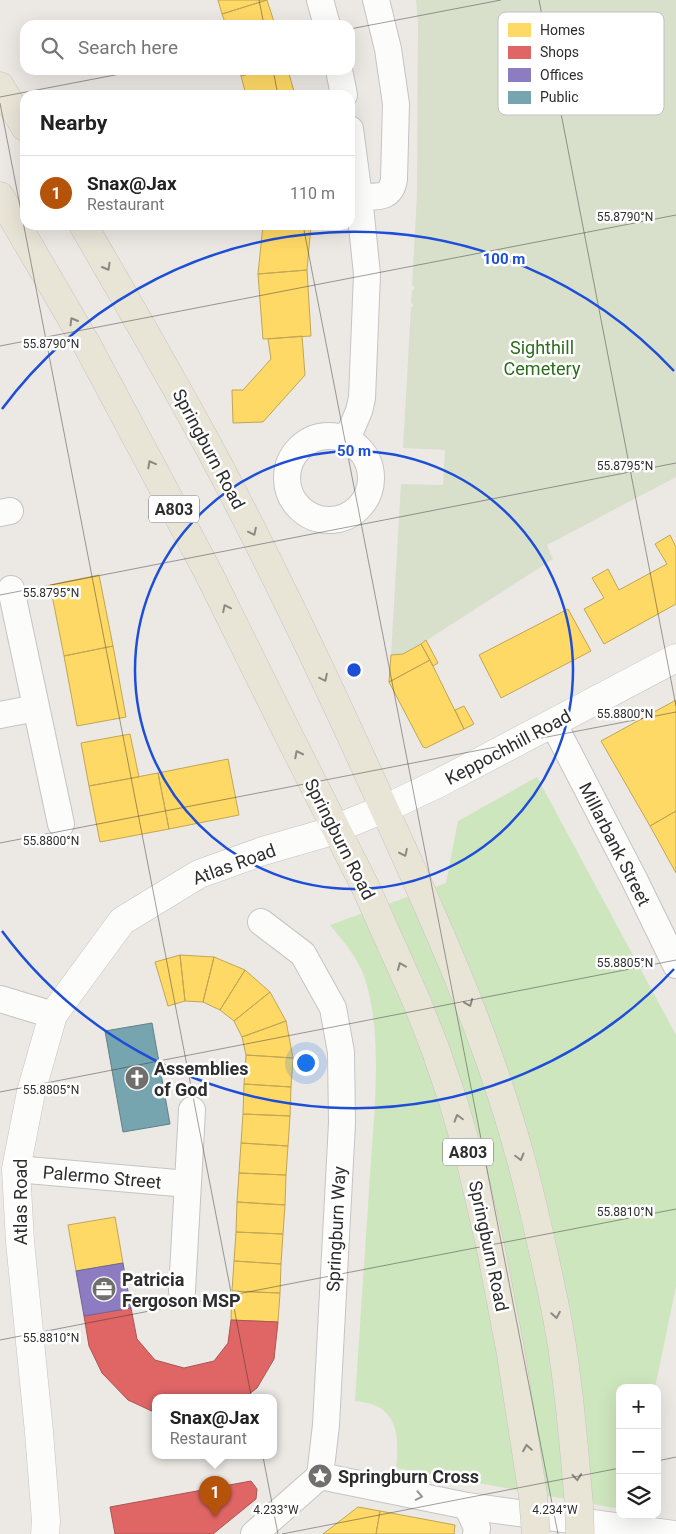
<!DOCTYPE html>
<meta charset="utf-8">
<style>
body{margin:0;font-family:Roboto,sans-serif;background:#f2f2f2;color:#222}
.controls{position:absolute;right:15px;bottom:15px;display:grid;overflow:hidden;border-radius:10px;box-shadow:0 5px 20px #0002}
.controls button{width:45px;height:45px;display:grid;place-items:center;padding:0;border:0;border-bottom:1px solid #e0e0e0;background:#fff;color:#222;font:25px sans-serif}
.you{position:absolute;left:305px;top:1062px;width:18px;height:18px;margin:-12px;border:4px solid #fff;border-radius:50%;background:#1a73e8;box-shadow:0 0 0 8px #1a73e833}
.badge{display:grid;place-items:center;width:32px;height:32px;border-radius:50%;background:#b45309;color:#fff;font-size:16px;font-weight:700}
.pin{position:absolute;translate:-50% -41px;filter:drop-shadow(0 1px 2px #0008)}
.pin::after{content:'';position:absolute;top:26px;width:18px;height:15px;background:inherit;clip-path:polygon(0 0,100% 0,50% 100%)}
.popup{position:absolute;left:152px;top:1394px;width:125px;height:65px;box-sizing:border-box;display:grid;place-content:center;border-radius:10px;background:#fff;filter:drop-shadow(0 1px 4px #0005);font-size:16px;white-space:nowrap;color:#767676}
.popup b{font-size:19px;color:#222}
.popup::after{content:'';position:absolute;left:50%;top:100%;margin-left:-10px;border:10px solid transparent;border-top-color:#fff}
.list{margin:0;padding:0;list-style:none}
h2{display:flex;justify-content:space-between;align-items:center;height:65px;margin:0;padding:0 20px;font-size:21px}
h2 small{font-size:16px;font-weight:400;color:#767676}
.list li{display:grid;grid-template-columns:32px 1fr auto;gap:15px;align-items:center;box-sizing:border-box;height:75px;padding:0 20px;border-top:1px solid #e0e0e0}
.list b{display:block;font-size:19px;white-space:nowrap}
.list p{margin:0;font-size:16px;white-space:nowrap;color:#767676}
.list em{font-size:16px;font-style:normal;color:#767676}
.icon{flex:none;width:28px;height:28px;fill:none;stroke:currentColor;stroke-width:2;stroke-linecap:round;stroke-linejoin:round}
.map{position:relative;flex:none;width:676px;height:1534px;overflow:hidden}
.search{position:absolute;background:#fff;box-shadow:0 5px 20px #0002;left:20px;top:20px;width:335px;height:55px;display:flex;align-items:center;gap:12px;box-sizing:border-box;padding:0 18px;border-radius:15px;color:#767676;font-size:19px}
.panel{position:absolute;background:#fff;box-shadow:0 5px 20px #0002;left:20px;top:90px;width:335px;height:140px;border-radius:15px}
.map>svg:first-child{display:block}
</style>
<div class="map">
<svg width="676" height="1534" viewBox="0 0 676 1534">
<rect width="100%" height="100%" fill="#ece8e4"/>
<path fill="#cee6be" d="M537 777 676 1035V1286L655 1388H620V1509L396 1468C400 1433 397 1404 355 1401 360 1326 365 1250 370 1175 374 1115 383 1040 366 982 360 960 344 942 330 925L446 883 458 821Z"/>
<path fill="#d8e0cc" d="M416 0H676V477L547 545 553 559 421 644 403 654 391 655 401 484 443 485 445 450 403 448 411 307H413V304L411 303 412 290H414V286H412L417 195 418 23Z"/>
<path fill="#ffd966" stroke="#c0a655" d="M218 0H267L222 14Z
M267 0 275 25H226L222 14Z
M239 70H263L241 76Z
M263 70H288L295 95H246L241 76Z
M263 225H311L307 270 258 274Z
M307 270 311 336 263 339 258 274Z
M302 336 305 375 263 422 233 423 232 390H243L271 359 268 339Z
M670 535 676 547V604L604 644 584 609 604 598 592 578 608 569 619 590 667 564 655 544Z
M99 575 113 646 64 656 50 585Z
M568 609 591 651 501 698 479 655Z
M426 640 438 663 433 666 421 644Z
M421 644 430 660 389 682 391 655 403 654Z
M113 646 126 717 77 726 64 656Z
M430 660 464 729 426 748 423 747 389 682Z
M676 700V811L650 826 601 741Z
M464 706 474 724 464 729 455 710Z
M130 734 139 777 89 786 81 743Z
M228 759 239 815 169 829 158 773Z
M158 773 169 829 100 842 89 786Z
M676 811V873L650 826Z
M180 955 214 957 203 1002 185 1001Z
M180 955 185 1001 168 1006 155 962Z
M214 957 245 970 220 1010 203 1002Z
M245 970 270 992 234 1021 220 1010Z
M270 992 286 1021 242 1037 234 1021Z
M286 1021 293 1058 246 1055 242 1037Z
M246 1055 293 1058 291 1087 244 1084Z
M244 1084 291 1087 290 1116 243 1114Z
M243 1114 290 1116 288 1146 241 1143Z
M241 1143 288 1146 286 1175 239 1173Z
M239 1173 286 1175 285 1205 237 1202Z
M237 1202 285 1205 283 1234 236 1232Z
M115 1217 123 1263 76 1271 68 1225Z
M236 1232 283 1234 281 1264 234 1261Z
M234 1261 281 1264 280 1293 232 1291Z
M232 1291 280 1293 278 1322 231 1320Z
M358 1507 380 1511 376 1534H323Z
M380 1511 455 1525 454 1534H376Z"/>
<path fill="#e06666" stroke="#ab5555" d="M131 1308 137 1339 155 1360 184 1368 214 1361 228 1343 231 1320 278 1322 274 1359 257 1388 244 1398H156V1413L128 1400 102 1373 89 1346 84 1316Z
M251 1481 257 1489 256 1499 213 1534H115L110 1507Z"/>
<path fill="#8e7cc3" stroke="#716596" d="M123 1263 131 1308 84 1316 76 1271Z"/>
<path fill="#76a5af" stroke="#608188" d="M152 1023 170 1124 123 1132 105 1031Z"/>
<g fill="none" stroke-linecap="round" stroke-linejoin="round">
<defs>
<path id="street" d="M320 0 327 25
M339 70 344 95
M359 197C376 196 391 200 394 179L396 104 388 49 376 0
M287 478a42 42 0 1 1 84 0a42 42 0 1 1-84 0Z
M347 439 359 411 362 398 367 274 359 197 350 129
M0 513 10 511
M11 589 61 824
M0 715 36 708
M553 723 634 879 676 965
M0 999 53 1015
M16 1169 188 1184
M182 1291 192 1110
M320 1476 467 1506 674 1534
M467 1506 477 1528 476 1534
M254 1534 320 1476 326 1425 342 1123 341 1052 333 1008 303 954 261 922"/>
<path id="secondary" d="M45 1534 46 1521 39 1432 20 1242 16 1169 31 1092 53 1015 122 921 199 874 263 851 322 834 384 809 439 783 676 658"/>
<path id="primary" d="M0 86 25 127
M0 196 87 345 209 574 288 734 365 886 416 1000 435 1048 453 1101 471 1163 491 1249 511 1354 533 1496
M83 225C126 299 169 374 210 449 272 565 329 686 383 806 435 920 487 1035 520 1156 530 1192 538 1228 546 1264 553 1296 560 1328 564 1360 571 1408 575 1457 579 1506"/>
</defs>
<use href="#street" stroke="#c5c4c5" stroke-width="28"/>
<use href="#secondary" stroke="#c5c4c5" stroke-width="29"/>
<use href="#primary" stroke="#c6c5c4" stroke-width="29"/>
<use href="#street" stroke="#fcfcfb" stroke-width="26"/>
<use href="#secondary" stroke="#fcfcfb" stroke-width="28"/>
<use href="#primary" stroke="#e8e4d6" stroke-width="28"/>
<defs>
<path id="primary-bridge" d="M533 1496 536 1534
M579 1506 580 1534"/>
</defs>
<use href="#primary-bridge" stroke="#c6c5c4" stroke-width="29" stroke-linecap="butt"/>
<use href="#primary-bridge" stroke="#e8e4d6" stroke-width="28"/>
</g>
<defs><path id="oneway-chevron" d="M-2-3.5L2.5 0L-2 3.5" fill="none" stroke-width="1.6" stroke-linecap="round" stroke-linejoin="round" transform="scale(1.25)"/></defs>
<g stroke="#8b8982">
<use href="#oneway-chevron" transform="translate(107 267) rotate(60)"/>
<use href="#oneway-chevron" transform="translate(73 321) rotate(-120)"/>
<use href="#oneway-chevron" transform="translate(151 464) rotate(-118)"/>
<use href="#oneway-chevron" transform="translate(253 532) rotate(64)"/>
<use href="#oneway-chevron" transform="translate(226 608) rotate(-116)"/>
<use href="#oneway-chevron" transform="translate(324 678) rotate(64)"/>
<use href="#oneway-chevron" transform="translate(298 754) rotate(-117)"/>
<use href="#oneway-chevron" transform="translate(404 853) rotate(65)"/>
<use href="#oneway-chevron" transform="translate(401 966) rotate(-113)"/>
<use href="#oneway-chevron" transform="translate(469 1003) rotate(68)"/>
<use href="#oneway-chevron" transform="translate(458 1118) rotate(-106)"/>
<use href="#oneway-chevron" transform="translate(520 1157) rotate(75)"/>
<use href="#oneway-chevron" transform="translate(556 1315) rotate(80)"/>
<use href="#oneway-chevron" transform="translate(527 1448) rotate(-99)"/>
<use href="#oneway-chevron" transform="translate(577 1477) rotate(85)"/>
</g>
<use stroke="#959594" href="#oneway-chevron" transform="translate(419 1496) rotate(11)"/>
<path fill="none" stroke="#2e2e2e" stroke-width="1" stroke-opacity="0.45" d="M259 0 264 25M539 0 676 706M350 29 501 0M273 70 278 95M0 97 141 70M0 103 278 1534M303 225 558 1534M0 346 676 215M0 595 676 463M0 843 676 712M0 1092 676 960M0 1340 676 1209M657 1461 676 1457M282 1534 620 1468"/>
<g fill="none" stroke="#1d4ed8" stroke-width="2.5">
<circle cx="354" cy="670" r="219"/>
<path d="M674 969A438 438 0 0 1 2 931M2 409A438 438 0 0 1 674 371"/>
</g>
<defs>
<symbol id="church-disc" viewBox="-11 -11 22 22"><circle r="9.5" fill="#706f6e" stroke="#fff"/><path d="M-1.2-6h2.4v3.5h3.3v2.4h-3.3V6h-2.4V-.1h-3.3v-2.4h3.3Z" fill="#fff"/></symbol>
<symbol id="office-disc" viewBox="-11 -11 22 22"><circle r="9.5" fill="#706f6e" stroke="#fff"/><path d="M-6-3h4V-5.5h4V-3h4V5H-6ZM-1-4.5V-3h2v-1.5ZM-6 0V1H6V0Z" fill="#fff"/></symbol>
<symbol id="sight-disc" viewBox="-11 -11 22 22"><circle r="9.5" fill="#706f6e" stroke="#fff"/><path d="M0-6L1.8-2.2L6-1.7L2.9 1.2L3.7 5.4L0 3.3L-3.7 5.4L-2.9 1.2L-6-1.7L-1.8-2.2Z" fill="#fff"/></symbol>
</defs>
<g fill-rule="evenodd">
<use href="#church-disc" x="123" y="1064" width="28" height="28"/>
<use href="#office-disc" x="90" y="1275" width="28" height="28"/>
<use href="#sight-disc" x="306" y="1462" width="28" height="28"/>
</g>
<g text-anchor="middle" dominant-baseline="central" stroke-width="5" stroke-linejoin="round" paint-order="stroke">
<g fill="#fff" stroke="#6d6d6d" stroke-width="1">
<rect x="149" y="495.5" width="50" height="27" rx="4"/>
<rect x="443" y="1138.5" width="50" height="27" rx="4"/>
</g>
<g font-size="16" font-weight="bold" fill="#2e2e2e">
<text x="174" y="509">A803</text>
<text x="468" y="1152">A803</text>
</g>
<g font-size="18" fill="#2c6e1b" stroke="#fff">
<text x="542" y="347">Sighthill<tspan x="542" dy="21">Cemetery</tspan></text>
</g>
<g font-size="18" fill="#2e2e2e" stroke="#fff">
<text transform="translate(209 449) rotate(62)">Springburn Road</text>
<text transform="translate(508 747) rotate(-28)">Keppochhill Road</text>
<text transform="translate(340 839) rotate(63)">Springburn Road</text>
<text transform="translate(615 844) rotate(63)">Millarbank Street</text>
<text transform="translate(234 864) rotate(-20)">Atlas Road</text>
<text transform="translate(102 1177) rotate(5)">Palermo Street</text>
<text transform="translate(20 1202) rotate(-90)">Atlas Road</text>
<text transform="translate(336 1229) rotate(-87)">Springburn Way</text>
<text transform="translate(489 1246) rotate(78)">Springburn Road</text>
</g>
<g font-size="18" font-weight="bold" fill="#2e2e2e" stroke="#fff" text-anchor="start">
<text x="154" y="1068">Assemblies<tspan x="154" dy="21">of God</tspan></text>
<text x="122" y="1279">Patricia<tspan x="122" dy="21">Fergoson MSP</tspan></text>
<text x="338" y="1476">Springburn Cross</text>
</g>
</g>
<rect x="498" y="12" width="166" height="103" rx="8" fill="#fff" stroke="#c0c0c0" stroke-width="1"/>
<rect x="508" y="23" width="23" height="14" fill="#ffd966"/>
<rect x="508" y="46" width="23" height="13" fill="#e06666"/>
<rect x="508" y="68" width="23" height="14" fill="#8e7cc3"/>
<rect x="508" y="91" width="23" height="13" fill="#76a5af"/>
<g font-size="14" fill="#2e2e2e">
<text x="540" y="35">Homes</text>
<text x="540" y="57">Shops</text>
<text x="540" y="80">Offices</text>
<text x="540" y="102">Public</text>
</g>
<g font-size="12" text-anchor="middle" fill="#2e2e2e" stroke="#fff" stroke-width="5" stroke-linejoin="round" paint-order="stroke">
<text x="625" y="221">55.8790°N</text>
<text x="51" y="348">55.8790°N</text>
<text x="625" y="470">55.8795°N</text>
<text x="51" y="597">55.8795°N</text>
<text x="625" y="718">55.8800°N</text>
<text x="51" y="845">55.8800°N</text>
<text x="625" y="967">55.8805°N</text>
<text x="51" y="1094">55.8805°N</text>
<text x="625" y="1216">55.8810°N</text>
<text x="51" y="1342">55.8810°N</text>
<text x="276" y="1514">4.233°W</text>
<text x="555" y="1514">4.234°W</text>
</g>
<circle cx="354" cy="670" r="8" fill="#1d4ed8" stroke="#fff" stroke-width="2.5"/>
<g font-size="15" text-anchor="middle" font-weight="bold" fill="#1d4ed8" stroke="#fff" stroke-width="5" stroke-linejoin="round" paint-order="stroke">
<text x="504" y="264">100 m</text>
<text x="354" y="456">50 m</text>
</g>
</svg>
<div class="controls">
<button>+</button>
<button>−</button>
<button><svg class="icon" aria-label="layers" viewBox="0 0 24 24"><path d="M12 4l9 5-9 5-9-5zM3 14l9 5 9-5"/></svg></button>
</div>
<div class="you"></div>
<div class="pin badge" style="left:215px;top:1517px">1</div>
<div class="popup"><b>Snax@Jax</b>Restaurant</div>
<div class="search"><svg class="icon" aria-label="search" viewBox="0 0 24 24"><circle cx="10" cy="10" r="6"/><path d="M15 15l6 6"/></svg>Search here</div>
<section class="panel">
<h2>Nearby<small></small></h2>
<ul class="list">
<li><span class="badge">1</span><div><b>Snax@Jax</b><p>Restaurant</p></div><em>110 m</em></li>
</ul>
</section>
</div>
